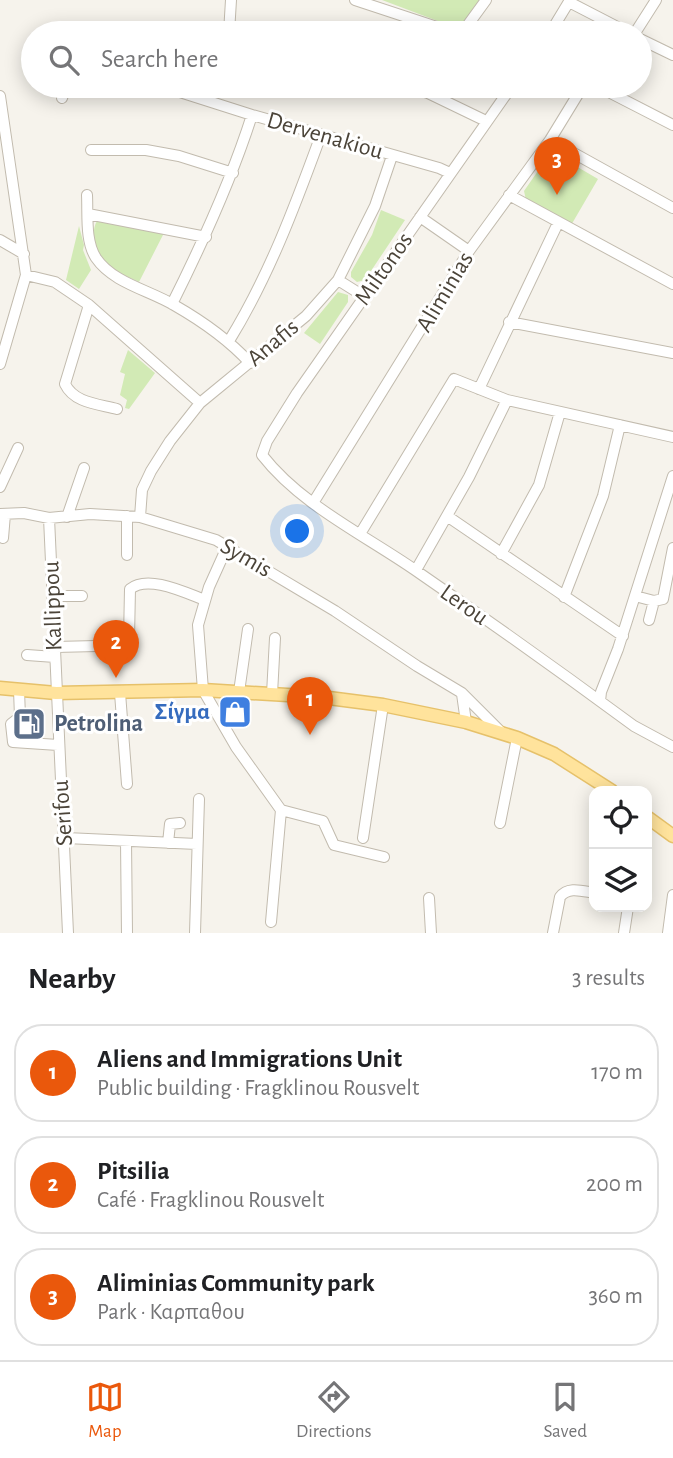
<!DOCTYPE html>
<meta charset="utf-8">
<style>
body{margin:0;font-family:"Alegreya Sans",sans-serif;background:#f2f2f2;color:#202124}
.controls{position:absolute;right:21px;bottom:21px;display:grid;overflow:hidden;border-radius:14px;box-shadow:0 4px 18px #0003}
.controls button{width:63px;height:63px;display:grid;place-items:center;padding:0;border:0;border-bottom:2px solid #e0e0e0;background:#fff;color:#202124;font:35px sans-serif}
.you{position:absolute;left:298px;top:532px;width:24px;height:24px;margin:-18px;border:5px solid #fff;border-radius:50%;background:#1a73e8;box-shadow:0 0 0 10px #1a73e833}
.badge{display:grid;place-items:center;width:46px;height:46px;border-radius:50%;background:#ea580c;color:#fff;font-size:23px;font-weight:700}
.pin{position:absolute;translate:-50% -58px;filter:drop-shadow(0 2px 4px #0008)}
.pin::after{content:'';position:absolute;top:37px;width:24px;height:21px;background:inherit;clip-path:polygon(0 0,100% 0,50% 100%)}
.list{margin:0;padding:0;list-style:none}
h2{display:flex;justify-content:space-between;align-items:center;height:91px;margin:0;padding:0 28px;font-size:30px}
h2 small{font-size:23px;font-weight:400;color:#757577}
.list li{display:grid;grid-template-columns:46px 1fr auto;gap:21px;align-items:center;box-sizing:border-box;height:98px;margin:0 14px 14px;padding:0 14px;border:2px solid #e0e0e0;border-radius:28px}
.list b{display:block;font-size:26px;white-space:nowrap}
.list p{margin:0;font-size:23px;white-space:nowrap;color:#757577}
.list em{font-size:23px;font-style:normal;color:#757577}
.icon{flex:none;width:38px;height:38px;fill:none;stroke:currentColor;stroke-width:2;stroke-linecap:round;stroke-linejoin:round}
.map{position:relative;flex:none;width:673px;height:933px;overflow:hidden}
.search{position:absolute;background:#fff;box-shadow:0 4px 18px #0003;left:21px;right:21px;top:21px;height:77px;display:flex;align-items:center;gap:18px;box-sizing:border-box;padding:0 24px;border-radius:38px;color:#757577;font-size:26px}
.sheet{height:427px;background:#fff}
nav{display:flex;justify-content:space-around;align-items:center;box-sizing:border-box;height:98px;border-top:2px solid #e0e0e0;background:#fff;font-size:19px;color:#757577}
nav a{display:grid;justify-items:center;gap:4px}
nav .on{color:#ea580c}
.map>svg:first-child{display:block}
</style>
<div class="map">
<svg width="673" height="933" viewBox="0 0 673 933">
<rect width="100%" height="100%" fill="#f6f3ec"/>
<path fill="#d2eab5" d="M382 0H480L459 29Z
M557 155 598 179 570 227 526 200 524 191 547 158Z
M381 210 405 220 365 280 357 282 351 277V272L372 235Z
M97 221 165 231 139 282C130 277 116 273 109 267 97 257 89 234 97 221Z
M79 226 84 245 83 250 91 270 79 289 66 280Z
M338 292 348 295V302L320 344 304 333Z
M128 350 155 373 129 409 125 408 127 400 120 395 125 374 120 372Z"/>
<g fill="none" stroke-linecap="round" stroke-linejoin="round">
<defs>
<path id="minor" d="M355 0 455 33
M569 2 629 33
M229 33 231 0
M462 33 486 0
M550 33 570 0
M635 33 656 0
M640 39 673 55
M161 86 252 115 439 168 450 173
M408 86 428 93 486 121
M512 86 297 393 267 441 262 455C301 505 363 534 415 570 489 621 562 673 634 726L673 747
M597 86 673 125
M0 96 26 275 0 364
M62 98 66 86
M550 140 673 208
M91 150H146L179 156 233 173
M87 195C88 215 85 241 96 258 113 283 149 290 174 305 202 321 228 339 250 363
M509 195 673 284
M88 214 206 237
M420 217 469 251
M0 240 24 254
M26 275 55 282 89 305 200 403
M338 280 365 297
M172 304C203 242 231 181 252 115
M89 305 65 384C74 403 98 404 117 409
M509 322 673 353
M229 341C269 276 295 206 321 135
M479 389 558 223
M0 487 18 448
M313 503 469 251 550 140 583 86
M0 514 24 513 49 518 90 514 140 517 216 540 335 611 417 666 462 693 501 732
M447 516 623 636
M67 517 84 468
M140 517 142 490 151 471 170 441 200 403 306 316 338 280 375 206 392 156
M49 518 68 933
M360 534 454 379 507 400 673 437
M3 538 5 514
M227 547 209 587 198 625 203 690 236 747 281 810 271 922
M501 554 539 485 560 412
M127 555V516
M416 570 469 477 507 400
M52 596H82
M635 596 654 601 663 599 673 548
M564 597 603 496 620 425
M649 620 654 601
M129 638 130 589C148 574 186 593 205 600
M55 647 97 646
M27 655 55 657
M19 690 20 717 11 724 13 742 58 745
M239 692 248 629
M120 693 127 784
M272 694 275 638
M462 694 466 722
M600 701 601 692 618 649 673 476
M281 810 323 821 334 845 384 857
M500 823 517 738
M66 838 197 844
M363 838 383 705
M126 841 127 933
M168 843 170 824 180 823
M429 898 431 933
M195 933 199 799
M553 933 560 897C568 886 582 891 594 893
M624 933 628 907
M668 933 673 895"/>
<path id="major" d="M0 688 56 693 203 690 321 697 383 705 466 722 517 738 554 754 612 791
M647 817 673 836"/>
</defs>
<use href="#minor" stroke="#c2bbae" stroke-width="12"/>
<use href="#major" stroke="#e6c16a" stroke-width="15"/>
<use href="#minor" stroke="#fff" stroke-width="10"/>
<use href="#major" stroke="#ffe39c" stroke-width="12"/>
</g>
<defs>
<symbol id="shop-square" viewBox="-11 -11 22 22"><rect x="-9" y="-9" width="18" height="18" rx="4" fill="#3f7fe0" stroke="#fff"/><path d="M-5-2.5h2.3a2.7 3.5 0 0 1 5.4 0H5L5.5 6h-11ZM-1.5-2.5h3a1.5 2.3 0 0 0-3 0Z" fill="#fff"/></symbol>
<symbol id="fuel-square" viewBox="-11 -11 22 22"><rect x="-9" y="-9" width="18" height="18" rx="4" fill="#5c6f8a" stroke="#fff"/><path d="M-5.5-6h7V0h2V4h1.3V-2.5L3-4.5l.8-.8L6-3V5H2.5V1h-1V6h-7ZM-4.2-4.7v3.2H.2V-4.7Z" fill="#fff"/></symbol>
</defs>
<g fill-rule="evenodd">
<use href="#shop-square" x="216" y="693" width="38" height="38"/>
<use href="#fuel-square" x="10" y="705" width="38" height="38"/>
</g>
<g text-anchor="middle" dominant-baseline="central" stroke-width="6" stroke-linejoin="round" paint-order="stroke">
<g font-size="24" fill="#4b4439" stroke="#fff">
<text transform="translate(325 136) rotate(16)">Dervenakiou</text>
<text transform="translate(384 269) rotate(-55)">Miltonos</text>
<text transform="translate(445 292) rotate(-59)">Aliminias</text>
<text transform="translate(273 343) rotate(-40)">Anafis</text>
<text transform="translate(246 558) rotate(30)">Symis</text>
<text transform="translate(464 605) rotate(35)">Lerou</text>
<text transform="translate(53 606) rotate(-92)">Kallippou</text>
<text transform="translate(63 813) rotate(-94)">Serifou</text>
</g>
<g font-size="24" font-weight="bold" fill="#366cbe" stroke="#fff" text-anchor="end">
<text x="210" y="712">Σίγμα</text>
</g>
<g font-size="24" font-weight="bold" fill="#4e5e75" stroke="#fff" text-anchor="start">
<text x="54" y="724">Petrolina</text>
</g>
</g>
</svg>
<div class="controls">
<button><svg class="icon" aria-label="locate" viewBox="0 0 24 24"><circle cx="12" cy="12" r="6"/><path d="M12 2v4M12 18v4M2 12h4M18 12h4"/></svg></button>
<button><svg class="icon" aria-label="layers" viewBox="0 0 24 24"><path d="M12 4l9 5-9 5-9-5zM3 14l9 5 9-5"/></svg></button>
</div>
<div class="you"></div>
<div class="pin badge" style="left:310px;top:735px">1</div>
<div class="pin badge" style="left:116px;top:678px">2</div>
<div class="pin badge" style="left:557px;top:195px">3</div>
<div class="search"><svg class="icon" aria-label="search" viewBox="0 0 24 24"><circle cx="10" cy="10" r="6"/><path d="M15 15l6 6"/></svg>Search here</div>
</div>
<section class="sheet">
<h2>Nearby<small>3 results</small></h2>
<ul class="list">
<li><span class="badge">1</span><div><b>Aliens and Immigrations Unit</b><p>Public building · Fragklinou Rousvelt</p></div><em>170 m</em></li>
<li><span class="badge">2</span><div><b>Pitsilia</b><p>Café · Fragklinou Rousvelt</p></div><em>200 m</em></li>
<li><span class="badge">3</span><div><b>Aliminias Community park</b><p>Park · Καρπαθου</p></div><em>360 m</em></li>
</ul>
</section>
<nav>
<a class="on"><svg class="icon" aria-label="map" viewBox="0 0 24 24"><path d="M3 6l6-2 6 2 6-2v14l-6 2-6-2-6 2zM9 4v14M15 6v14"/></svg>Map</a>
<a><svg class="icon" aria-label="directions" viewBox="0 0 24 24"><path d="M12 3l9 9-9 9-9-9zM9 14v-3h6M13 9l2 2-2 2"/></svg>Directions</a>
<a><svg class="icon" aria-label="saved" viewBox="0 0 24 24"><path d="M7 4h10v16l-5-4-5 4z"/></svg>Saved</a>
</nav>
